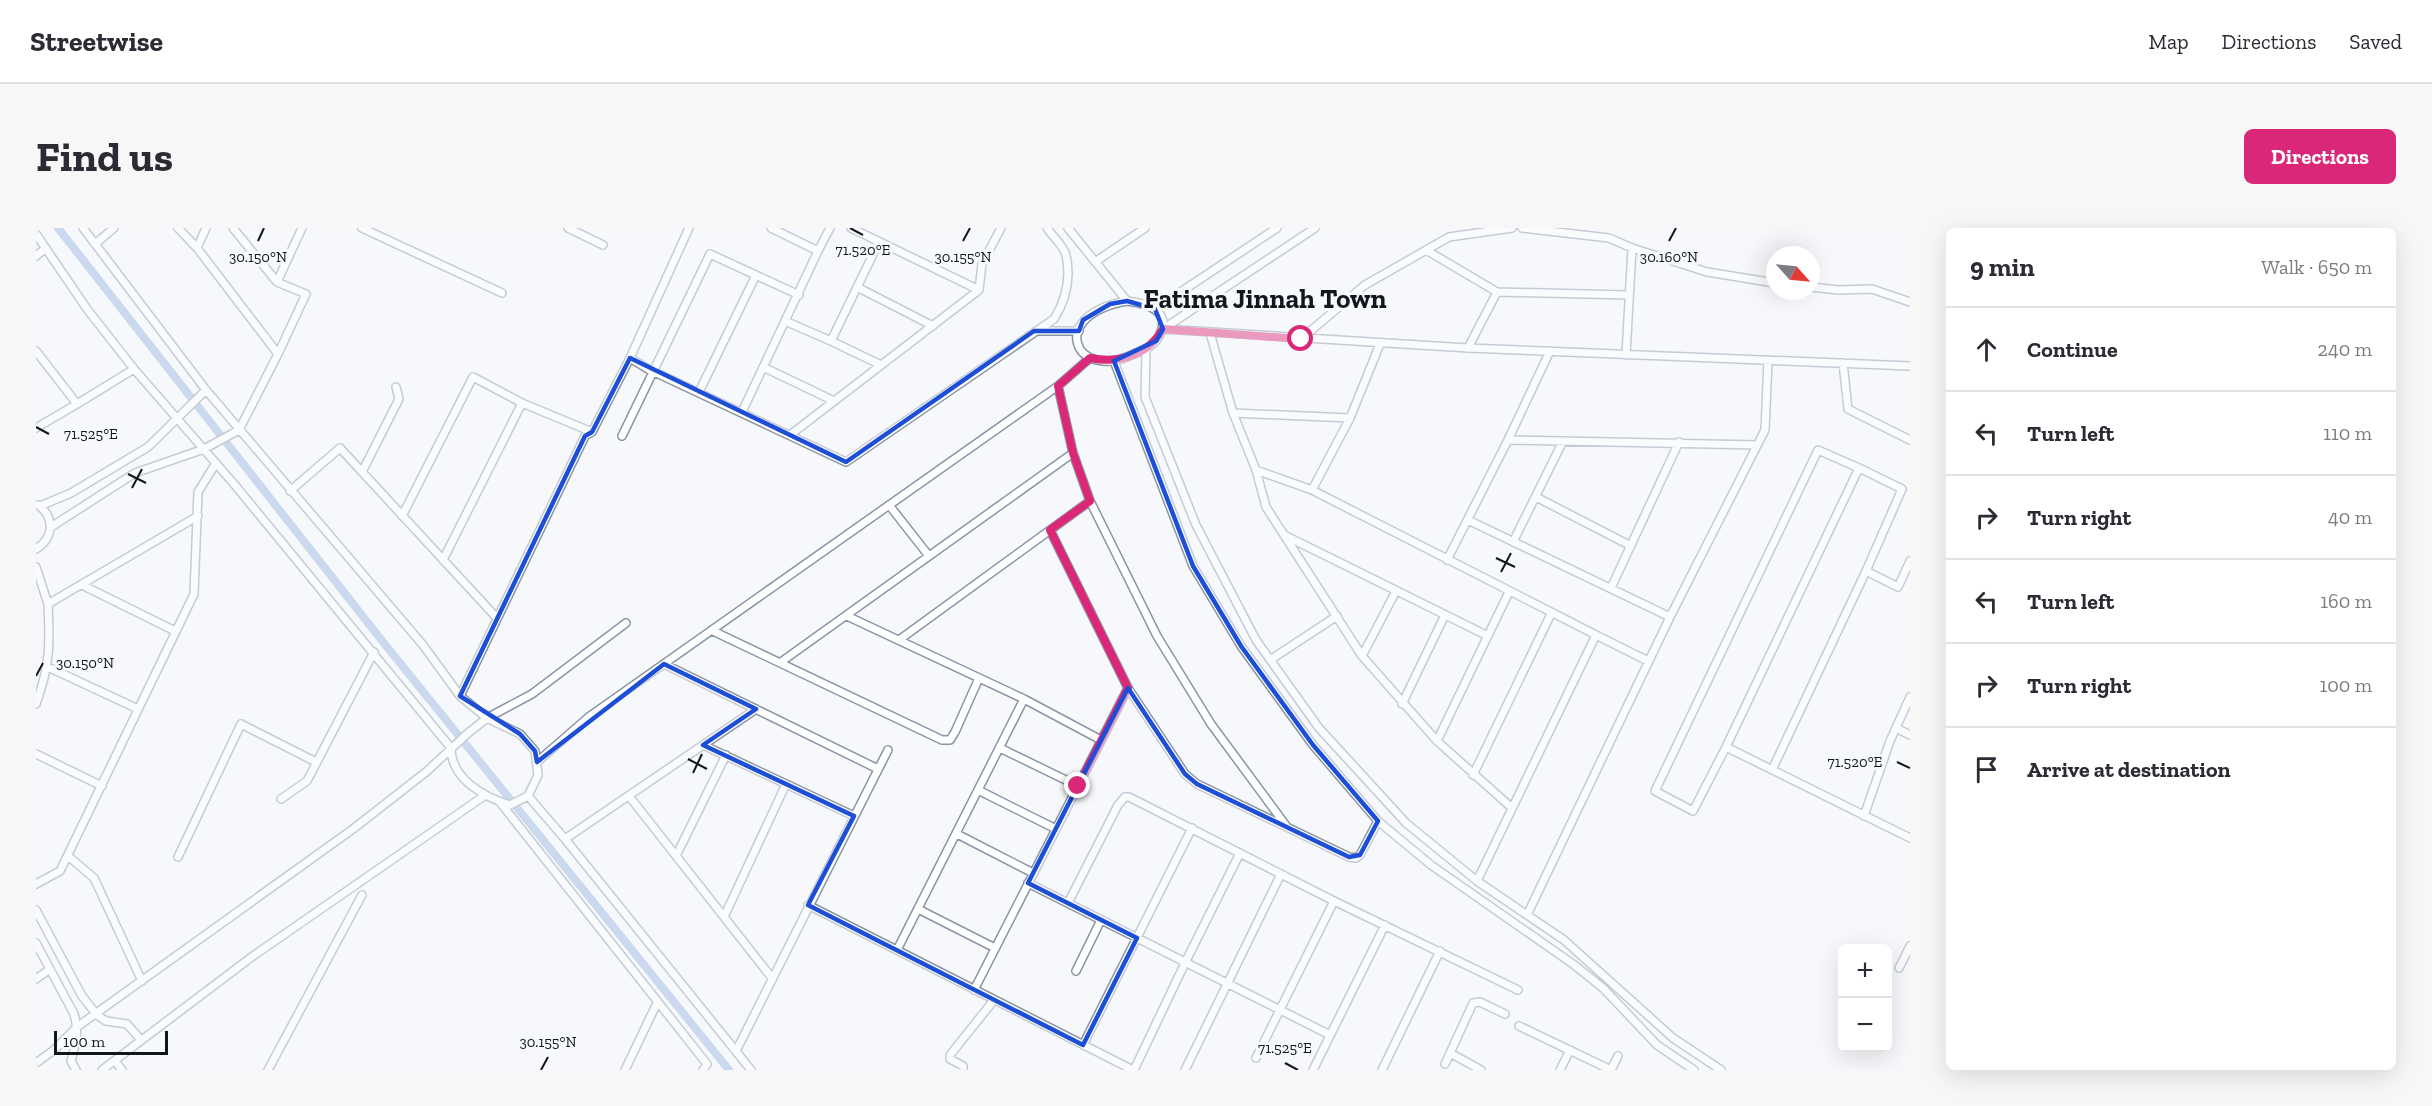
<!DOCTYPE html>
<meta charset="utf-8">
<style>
body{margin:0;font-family:"Zilla Slab",serif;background:#f7f7f7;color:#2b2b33}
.controls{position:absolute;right:18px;bottom:18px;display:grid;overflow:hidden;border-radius:9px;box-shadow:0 6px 24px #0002}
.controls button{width:54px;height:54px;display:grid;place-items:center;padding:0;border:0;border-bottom:2px solid #e1e1e2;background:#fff;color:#2b2b33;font:30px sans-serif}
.compass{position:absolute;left:1730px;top:18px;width:54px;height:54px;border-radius:50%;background:#fff;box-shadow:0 6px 24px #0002;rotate:117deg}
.scale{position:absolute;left:18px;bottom:15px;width:114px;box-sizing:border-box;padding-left:6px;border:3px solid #13171d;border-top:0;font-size:16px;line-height:21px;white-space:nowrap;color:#13171d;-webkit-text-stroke:4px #f6f8fc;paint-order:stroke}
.stop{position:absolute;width:18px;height:18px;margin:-14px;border:4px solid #db2777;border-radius:50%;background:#fff}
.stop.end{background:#db2777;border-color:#fff;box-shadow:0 2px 6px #0008}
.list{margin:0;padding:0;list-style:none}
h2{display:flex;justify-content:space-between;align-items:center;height:78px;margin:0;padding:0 24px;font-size:26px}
h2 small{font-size:20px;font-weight:400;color:#7c7c81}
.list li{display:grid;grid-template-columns:39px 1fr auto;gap:18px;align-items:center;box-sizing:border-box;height:84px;padding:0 24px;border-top:2px solid #e1e1e2}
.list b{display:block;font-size:22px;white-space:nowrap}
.list em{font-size:20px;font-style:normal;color:#7c7c81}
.icon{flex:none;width:33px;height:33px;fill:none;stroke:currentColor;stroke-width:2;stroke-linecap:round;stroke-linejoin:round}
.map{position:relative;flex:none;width:1874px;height:842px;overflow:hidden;border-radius:9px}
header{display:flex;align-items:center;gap:36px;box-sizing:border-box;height:84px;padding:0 30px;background:#fff;border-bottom:2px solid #e1e1e2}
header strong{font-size:28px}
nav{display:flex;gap:33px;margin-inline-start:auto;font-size:21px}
.intro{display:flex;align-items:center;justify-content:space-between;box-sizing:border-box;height:144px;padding:0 36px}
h1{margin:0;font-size:42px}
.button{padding:15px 27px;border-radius:9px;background:#db2777;color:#fff;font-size:21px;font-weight:700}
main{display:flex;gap:36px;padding:0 36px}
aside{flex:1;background:#fff;border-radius:9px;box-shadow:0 6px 24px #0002}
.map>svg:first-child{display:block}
</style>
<header>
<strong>Streetwise</strong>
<nav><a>Map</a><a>Directions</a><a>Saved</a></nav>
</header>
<div class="intro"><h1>Find us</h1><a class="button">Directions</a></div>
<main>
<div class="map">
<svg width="1874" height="842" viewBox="0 0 1874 842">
<rect width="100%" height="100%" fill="#f6f8fc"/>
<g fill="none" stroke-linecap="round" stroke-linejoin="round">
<path stroke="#95b4de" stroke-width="8" d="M22 0 347 414 693 842"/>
<defs>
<path id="minor" d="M142 0 161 20
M170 0 161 20 242 126 270 66 241 54 197 0
M326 0 466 65
M532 0 567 17
M653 0 594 130 612 141 810 234 1018 91C1030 72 1035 50 1030 27 1028 18 1016 8 1011 0
M735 0 782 23 794 0
M815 0 943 62
M1032 0 1091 73
M1486 0 1573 10 1596 20 1671 44 1739 55
M0 6 51 81 98 141 198 256 415 520C415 551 448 569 474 577L492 568 502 547 499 523 484 506 451 490 424 468 387 417 170 162 47 0
M59 16 78 0
M1390 22 1461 64 1592 67
M0 28 10 20
M1059 34 1109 0
M241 54 266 0
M821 59 897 98
M1775 59 1802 62 1836 61 1874 74
M1091 73C1110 75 1137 83 1123 108 1118 118 1108 122 1098 126 1038 155 1010 87 1091 73Z
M1119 81 1241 0
M749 93 795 113 843 14
M1127 101 1432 120 1874 138
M1127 101 1279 0
M1001 103H1043
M1174 105 1197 185 1220 242 1276 262 1560 407 1441 653
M1265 111 1329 57 1413 9 1476 0
M795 113 845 137
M1432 120 1461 64
M1110 121 1109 169 1160 297 1220 412 1283 500 1370 595 1441 653 1528 712 1637 810 1685 842
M0 123 41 176 0 200
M1590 127 1596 20
M1078 133 1157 338 1205 418 1277 517 1342 593 1395 637 1537 736 1567 760 1621 817 1658 842
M1807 135 1812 181 1874 212
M727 139 798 173
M1022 158 1037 225 1054 273 1121 408 1175 496 1251 599
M663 164 720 47
M41 176 98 141
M706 184 782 23
M1197 185 1314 190
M754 207 943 62 946 36 965 0
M586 208 674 26 763 67
M1472 212 1721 217
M1782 222 1823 240 1690 519 1657 583 1619 563Z
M1220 242 1230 279 1326 428 1401 513 1476 580
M326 244 363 171 360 159
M1276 262 1314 190 1344 116
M254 263 304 220 460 389
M1500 269 1595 318
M853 277 893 328
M4 278 35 265 112 219 170 162
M366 288 437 149 486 175 556 204
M1432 292 1634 389
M15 299 99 245 168 221 203 202 242 126
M1014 302 1092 460 1149 546 1161 556 1313 629 1320 630 1324 627 1342 593
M1250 308 1452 408
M1477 314 1527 213
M0 321C18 310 19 289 2 277
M407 332 486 175
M1411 332 1472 212 1514 123
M0 339 12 376 162 288
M1830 343 1862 359 1874 333
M46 357 139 403
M1575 360 1643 214
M811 388 988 471 1065 512
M677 403 906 512H914L919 504 943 450
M1560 407 1612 433
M863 412 1054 273
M1326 428 1360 363
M1234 432 1301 388
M745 434 1037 225
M628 436 842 541
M12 439 102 481
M424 468 549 208 556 204 594 130
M0 476C14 438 14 416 12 376
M1366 476 1409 387
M1860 500 1874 507
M1401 513 1473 364
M667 517 818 588
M1690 519 1874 610
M964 520 1042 558
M0 526 66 558
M501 534 554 488 1022 158 1054 130
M1736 542 1830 343 1866 261 1823 240
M1437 547 1515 386
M942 562 1020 601
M492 568 529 611 715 842
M593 568 736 750
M245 571 271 553 338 424
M463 573 671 836 667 842
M1828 588 1854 513 1874 469
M921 606 997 645
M529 611 720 481
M32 628 58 650 106 753
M640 628 690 527
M142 629 205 496 280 534
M992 655 1294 807
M0 656 24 643 158 366 162 264 180 235
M1032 675 1082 577 1089 569H1093L1298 673 1482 762
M772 677 1097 842
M882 681 959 720
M0 682 46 768 61 787 70 793 91 796 105 812
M1491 687 1634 389 1729 202 1732 132
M688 689 750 556
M0 715 38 786C43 803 40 816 35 833L40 842
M861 722 988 471
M1863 740 1874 718
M1040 743 1065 692
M0 751 14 741
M938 762 1092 460
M1483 798 1575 842
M1047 817 1156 600
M700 823 852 522
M1414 825 1445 842
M1220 830 1298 673
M79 833 86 842
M0 835 18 822 41 799 317 601 390 544 431 506 451 490 496 466 590 395
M1409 836 1437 775 1444 774 1469 786
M66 842 217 728 448 568
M232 842 326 667
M589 842 621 775
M927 842V838L914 831V827L958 772
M1098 842 1149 735 1204 625
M1149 842 1245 646
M1277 842 1349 697
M1346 842 1404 723
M1524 842 1534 822
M1575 842 1582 828"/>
</defs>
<use href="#minor" stroke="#8b96a5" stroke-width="10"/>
<use href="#minor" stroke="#fff" stroke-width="7"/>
</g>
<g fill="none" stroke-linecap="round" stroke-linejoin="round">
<path stroke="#db2777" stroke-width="8" d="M1042 558 1092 460 1014 302 1054 273 1037 225 1022 158 1054 130C1083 136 1112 127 1127 101L1265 111"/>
</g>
<path d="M0 0H1874V842H0ZM1091 73 1119 81 1127 101 1120 113 1078 133 1157 338 1205 418 1277 517 1342 593 1324 627 1313 629 1161 556 1149 546 1092 460 992 655 1101 710 1047 817 772 677 818 588 667 517 720 481 628 436 501 534 499 523 484 506 424 468 549 208 556 204 594 130 810 234 998 103H1043L1047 92 1074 76Z" fill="#f6f8fc" fill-opacity=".55" fill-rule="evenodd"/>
<path fill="none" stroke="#1d4ed8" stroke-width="4.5" stroke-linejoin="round" d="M1091 73 1119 81 1127 101 1120 113 1078 133 1157 338 1205 418 1277 517 1342 593 1324 627 1313 629 1161 556 1149 546 1092 460 992 655 1101 710 1047 817 772 677 818 588 667 517 720 481 628 436 501 534 499 523 484 506 424 468 549 208 556 204 594 130 810 234 998 103H1043L1047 92 1074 76Z"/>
<path fill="none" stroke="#13171d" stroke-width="2" d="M814 0 827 7M222 13 228 0M927 13 934 0M1633 13 1640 0M0 199 13 206M92 246 110 255M96 260 106 241M1460 330 1479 339M1465 344 1475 325M0 448 7 435M652 531 671 541M1861 534 1874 540M657 545 666 526M1249 835 1262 842M505 842 512 829"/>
<g text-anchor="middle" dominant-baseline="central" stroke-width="6" stroke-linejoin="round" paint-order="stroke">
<g font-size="27" font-weight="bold" fill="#13171d" stroke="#f6f8fc">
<text x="1229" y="71">Fatima Jinnah Town</text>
</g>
</g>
<g font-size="15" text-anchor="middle" fill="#13171d" stroke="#f6f8fc" stroke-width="6" stroke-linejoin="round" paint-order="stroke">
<text x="827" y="27">71.520°E</text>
<text x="222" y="34">30.150°N</text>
<text x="927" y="34">30.155°N</text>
<text x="1633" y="34">30.160°N</text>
<text x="55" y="211">71.525°E</text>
<text x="49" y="440">30.150°N</text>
<text x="1819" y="539">71.520°E</text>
<text x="512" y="819">30.155°N</text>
<text x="1249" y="825">71.525°E</text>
</g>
</svg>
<div class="controls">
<button>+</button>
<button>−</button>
</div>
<svg class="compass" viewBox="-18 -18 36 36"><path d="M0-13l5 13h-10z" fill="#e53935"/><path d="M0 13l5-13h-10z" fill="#7c7c81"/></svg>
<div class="scale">100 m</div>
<div class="stop" style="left:1265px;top:111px"></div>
<div class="stop end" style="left:1042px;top:558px"></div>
</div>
<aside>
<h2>9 min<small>Walk · 650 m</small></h2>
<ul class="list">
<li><svg class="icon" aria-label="ahead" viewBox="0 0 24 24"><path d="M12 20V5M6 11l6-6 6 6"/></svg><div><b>Continue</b></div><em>240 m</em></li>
<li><svg class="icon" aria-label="left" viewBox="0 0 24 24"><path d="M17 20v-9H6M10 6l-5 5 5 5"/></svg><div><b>Turn left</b></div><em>110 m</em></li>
<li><svg class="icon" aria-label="right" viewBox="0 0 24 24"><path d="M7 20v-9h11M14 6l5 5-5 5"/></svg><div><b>Turn right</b></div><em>40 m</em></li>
<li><svg class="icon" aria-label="left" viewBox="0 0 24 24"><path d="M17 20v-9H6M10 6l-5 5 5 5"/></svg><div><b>Turn left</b></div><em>160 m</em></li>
<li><svg class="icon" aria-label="right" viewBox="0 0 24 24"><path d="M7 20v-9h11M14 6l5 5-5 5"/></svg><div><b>Turn right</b></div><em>100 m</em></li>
<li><svg class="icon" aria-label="arrive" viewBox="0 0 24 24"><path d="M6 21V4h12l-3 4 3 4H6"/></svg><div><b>Arrive at destination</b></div></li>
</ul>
</aside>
</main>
